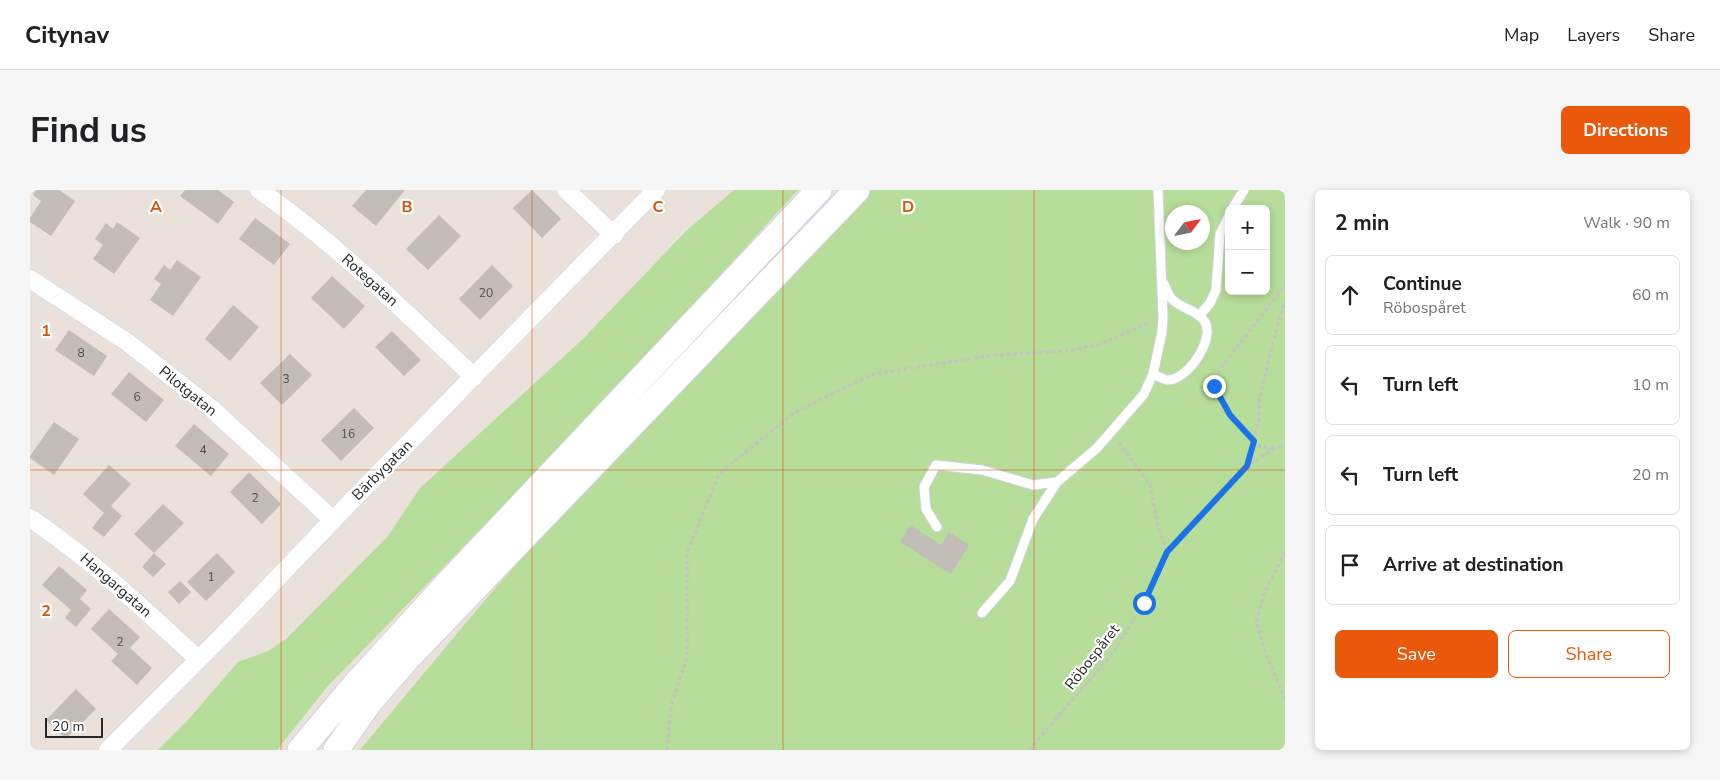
<!DOCTYPE html>
<meta charset="utf-8">
<style>
body{margin:0;font-family:"Nunito Sans",sans-serif;background:#f6f6f6;color:#202124}
.controls{position:absolute;right:15px;top:15px;display:grid;overflow:hidden;border-radius:8px;box-shadow:0 2px 8px #0003}
.controls button{width:45px;height:45px;display:grid;place-items:center;padding:0;border:0;border-bottom:1px solid #e0e0e0;background:#fff;color:#202124;font:25px sans-serif}
.compass{position:absolute;left:1135px;top:15px;width:45px;height:45px;border-radius:50%;background:#fff;box-shadow:0 2px 8px #0003;rotate:58deg}
.scale{position:absolute;left:15px;bottom:12px;width:58px;box-sizing:border-box;padding-left:5px;border:2px solid #282828;border-top:0;font-size:14px;line-height:18px;white-space:nowrap;color:#282828;-webkit-text-stroke:4px #fff;paint-order:stroke}
.stop{position:absolute;width:15px;height:15px;margin:-11px;border:4px solid #1a73e8;border-radius:50%;background:#fff}
.stop.end{background:#1a73e8;border-color:#fff;box-shadow:0 1px 5px #0008}
.list{margin:0;padding:0;list-style:none}
h2{display:flex;justify-content:space-between;align-items:center;height:65px;margin:0;padding:0 20px;font-size:21px}
h2 small{font-size:16px;font-weight:400;color:#757577}
.list li{display:grid;grid-template-columns:32px 1fr auto;gap:15px;align-items:center;box-sizing:border-box;height:80px;margin:0 10px 10px;padding:0 10px;border:1px solid #e0e0e0;border-radius:8px}
.list b{display:block;font-size:19px;white-space:nowrap}
.list p{margin:0;font-size:16px;white-space:nowrap;color:#757577}
.list em{font-size:16px;font-style:normal;color:#757577}
.actions{display:flex;gap:10px;padding:15px 20px}
.actions a{flex:1;padding:11px 0;border:1px solid #ea580c;border-radius:8px;text-align:center;font-size:18px;color:#ea580c}
.actions .main{background:#ea580c;color:#fff}
.icon{flex:none;width:28px;height:28px;fill:none;stroke:currentColor;stroke-width:2;stroke-linecap:round;stroke-linejoin:round}
.map{position:relative;flex:none;width:1255px;height:560px;overflow:hidden;border-radius:8px}
header{display:flex;align-items:center;gap:30px;box-sizing:border-box;height:70px;padding:0 25px;background:#fff;border-bottom:1px solid #e0e0e0}
header strong{font-size:24px}
nav{display:flex;gap:28px;margin-inline-start:auto;font-size:18px}
.intro{display:flex;align-items:center;justify-content:space-between;box-sizing:border-box;height:120px;padding:0 30px}
h1{margin:0;font-size:35px}
.button{padding:12px 22px;border-radius:8px;background:#ea580c;color:#fff;font-size:18px;font-weight:700}
main{display:flex;gap:30px;padding:0 30px}
aside{flex:1;background:#fff;border-radius:8px;box-shadow:0 2px 8px #0003}
.map>svg:first-child{display:block}
</style>
<header>
<strong>Citynav</strong>
<nav><a>Map</a><a>Layers</a><a>Share</a></nav>
</header>
<div class="intro"><h1>Find us</h1><a class="button">Directions</a></div>
<main>
<div class="map">
<svg width="1255" height="560" viewBox="0 0 1255 560">
<rect width="100%" height="100%" fill="#eae1da"/>
<path fill="#b6dd99" fill-rule="evenodd" d="M704 0H768L629 152 506 282 297 497 247 560H128L158 530 208 472 238 461 256 449 358 346 390 298 553 149 656 41Z
M838 0H1255V560H330L450 416 526 328ZM1199 19H1236V101H1199ZM1142 22H1172V52H1142Z"/>
<path fill="#c2bdb6" d="M6 0H29L45 11 21 46 0 32V28L11 11 3 5Z
M155 0H188L204 12 188 34 150 6Z
M336 0H375L346 36 322 16Z
M502 0 531 29 512 48 483 18Z
M409 25 431 46 398 80 376 59Z
M225 28 260 54 244 75 209 49Z
M87 32 110 48 84 84 63 69 73 55 65 49 76 33 83 39Z
M147 70 171 87 143 126 120 110 131 94 124 89 134 75 140 80Z
M462 75 483 96 450 130 429 109Z
M302 86 335 116 314 139 281 108Z
M203 115 229 137 200 171 175 149Z
M39 140 77 166 64 186 25 160Z
M362 141 391 170 374 186 345 157Z
M260 164 282 185 252 215 230 193Z
M99 182 134 210 116 232 81 204Z
M324 218 344 238 311 271 291 250Z
M24 232 49 249 24 285 0 268V266Z
M164 234 199 264 181 286 145 256Z
M79 275 101 294 81 316 92 326 74 347 62 338 74 323 53 304Z
M219 282 251 314 232 334 200 302Z
M133 314 154 333 124 363 104 344Z
M880 335 911 355 919 342 939 355 921 384 870 352Z
M124 363 136 374 123 387 112 377Z
M187 363 205 382 176 411 157 392Z
M29 376 57 400 50 409 61 419 46 437 35 428 41 420 12 395Z
M150 391 161 402 149 414 138 402Z
M79 419 110 447 100 458 122 478 107 495 81 471 88 464 61 439Z
M46 499 66 519 36 549 16 530Z"/>
<g fill="none" stroke-linecap="round" stroke-linejoin="round">
<defs>
<path id="lane" d="M1202 19 1214 0
M1169 126 1180 113 1186 100 1190 44 1199 26
M1123 184C1127 186 1133 189 1137 190 1157 191 1185 150 1175 132 1167 119 1150 119 1141 108 1138 104 1136 98 1134 94
M907 337 896 319 894 297 906 275 952 280 1003 295 1027 292
M952 423 980 391 1003 329 1027 292 1067 258 1114 204 1123 184 1132 142 1133 127 1128 0"/>
<path id="street" d="M229 0C307 54 375 122 444 187
M536 0 584 45
M0 89 97 152 182 219 303 330
M0 328C61 369 114 419 168 469
M78 560 192 446 303 330 626 0"/>
<path id="secondary" d="M270 560 323 497 417 394 789 0
M306 560 339 513 377 469 827 0"/>
</defs>
<use href="#lane" stroke="#cfd4e0" stroke-width="11"/>
<use href="#street" stroke="#cfd4e0" stroke-width="19"/>
<use href="#secondary" stroke="#cfd4e0" stroke-width="27"/>
<path stroke="#c3c3c3" stroke-width="3" stroke-dasharray="4 2.5" stroke-linecap="butt" d="M1089 252 1120 295 1128 336 1137 362
M1244 258 1229 256 1200 225 1185 196 1184 187 1255 95
M1217 276 1229 229V211L1243 151 1255 111
M1255 362 1235 401 1226 432 1236 464 1255 510
M637 560 641 517 657 467V363L689 284 765 222 843 184 964 165 1035 161 1068 155 1119 133
M999 560 1083 463 1114 413 1137 362 1217 276 1245 258 1255 256"/>
<use href="#lane" stroke="#fff" stroke-width="9"/>
<use href="#street" stroke="#fff" stroke-width="18"/>
<use href="#secondary" stroke="#fff" stroke-width="25"/>
</g>
<g fill="none" stroke-linecap="round" stroke-linejoin="round">
<path stroke="#1a73e8" stroke-width="6" d="M1114 413 1137 362 1217 276 1224 251 1200 225 1184 196"/>
</g>
<path fill="none" stroke="#d5540f" stroke-width="1" stroke-opacity="0.55" d="M251 0V560M502 0V560M753 0V560M1004 0V560M0 280H1255"/>
<g text-anchor="middle" dominant-baseline="central" stroke-width="4.5" stroke-linejoin="round" paint-order="stroke">
<g font-size="12" fill="#4e4d4c">
<text x="456" y="103">20</text>
<text x="51" y="163">8</text>
<text x="256" y="189">3</text>
<text x="107" y="207">6</text>
<text x="318" y="244">16</text>
<text x="173" y="260">4</text>
<text x="225" y="308">2</text>
<text x="181" y="387">1</text>
<text x="90" y="452">2</text>
</g>
<g font-size="15" fill="#282828" stroke="#fff">
<text transform="translate(340 90) rotate(42)">Rotegatan</text>
<text transform="translate(158 201) rotate(39)">Pilotgatan</text>
<text transform="translate(352 280) rotate(-45)">Bärbygatan</text>
<text transform="translate(86 395) rotate(41)">Hangargatan</text>
<text transform="translate(1062 467) rotate(-52)">Röbospåret</text>
</g>
</g>
<g font-size="16" text-anchor="middle" font-weight="bold" fill="#d5540f" stroke="#fff" stroke-width="4.5" stroke-linejoin="round" paint-order="stroke">
<text x="126" y="22">A</text>
<text x="377" y="22">B</text>
<text x="628" y="22">C</text>
<text x="878" y="22">D</text>
<text x="16" y="146">1</text>
<text x="16" y="426">2</text>
</g>
</svg>
<div class="controls">
<button>+</button>
<button>−</button>
</div>
<svg class="compass" viewBox="-18 -18 36 36"><path d="M0-13l5 13h-10z" fill="#e53935"/><path d="M0 13l5-13h-10z" fill="#757577"/></svg>
<div class="scale">20 m</div>
<div class="stop" style="left:1114px;top:413px"></div>
<div class="stop end" style="left:1184px;top:196px"></div>
</div>
<aside>
<h2>2 min<small>Walk · 90 m</small></h2>
<ul class="list">
<li><svg class="icon" aria-label="ahead" viewBox="0 0 24 24"><path d="M12 20V5M6 11l6-6 6 6"/></svg><div><b>Continue</b><p>Röbospåret</p></div><em>60 m</em></li>
<li><svg class="icon" aria-label="left" viewBox="0 0 24 24"><path d="M17 20v-9H6M10 6l-5 5 5 5"/></svg><div><b>Turn left</b></div><em>10 m</em></li>
<li><svg class="icon" aria-label="left" viewBox="0 0 24 24"><path d="M17 20v-9H6M10 6l-5 5 5 5"/></svg><div><b>Turn left</b></div><em>20 m</em></li>
<li><svg class="icon" aria-label="arrive" viewBox="0 0 24 24"><path d="M6 21V4h12l-3 4 3 4H6"/></svg><div><b>Arrive at destination</b></div></li>
</ul>
<div class="actions"><a class="main">Save</a><a>Share</a></div>
</aside>
</main>
